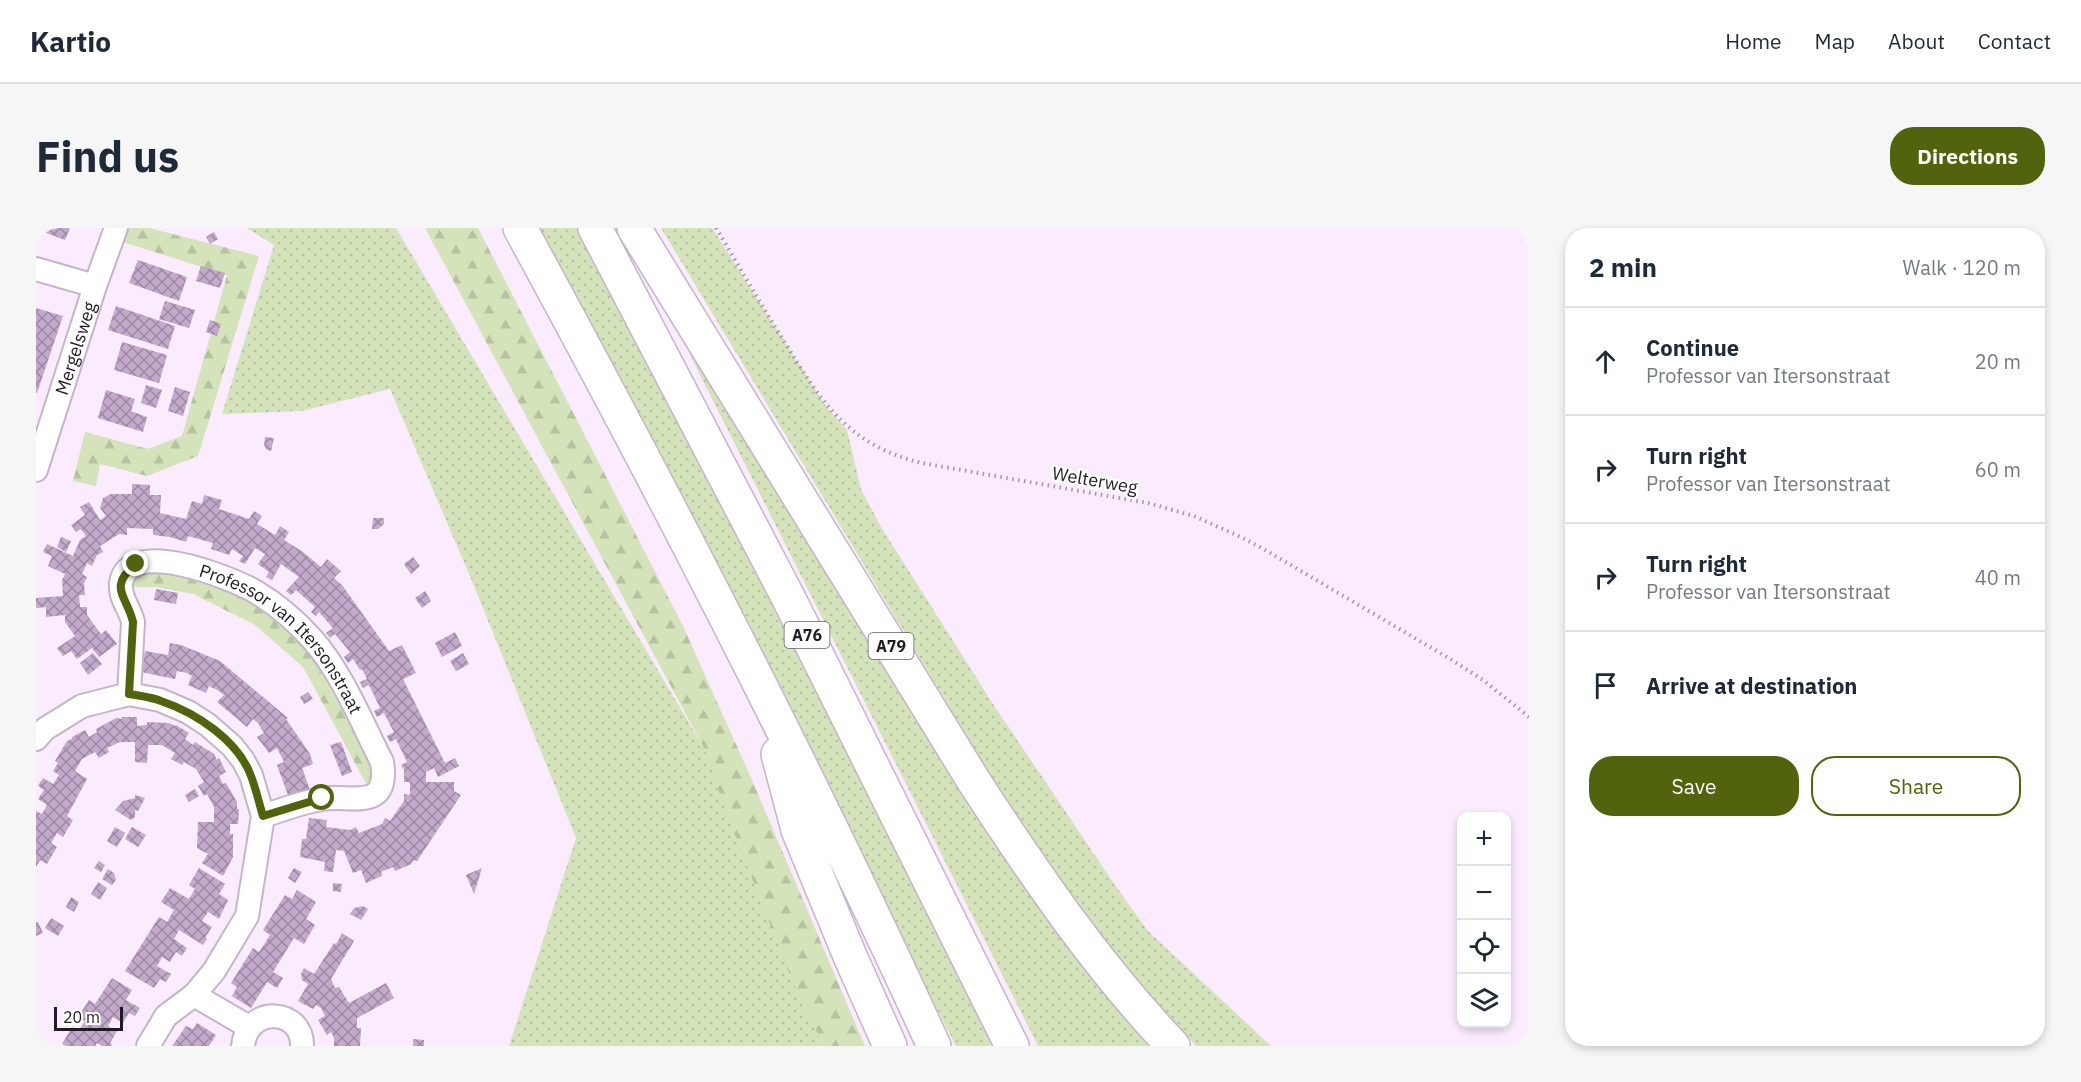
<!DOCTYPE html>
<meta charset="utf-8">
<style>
body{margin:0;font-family:"IBM Plex Sans",sans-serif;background:#f6f6f7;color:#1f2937}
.controls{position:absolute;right:18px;bottom:18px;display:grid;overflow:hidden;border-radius:12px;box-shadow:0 3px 9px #0003}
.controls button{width:54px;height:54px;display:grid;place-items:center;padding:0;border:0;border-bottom:2px solid #e0e1e3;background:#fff;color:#1f2937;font:30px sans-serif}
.scale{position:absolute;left:18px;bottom:15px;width:69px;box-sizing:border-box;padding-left:6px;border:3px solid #201b22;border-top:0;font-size:16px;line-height:21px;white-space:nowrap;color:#201b22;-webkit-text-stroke:4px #fff;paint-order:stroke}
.stop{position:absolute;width:18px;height:18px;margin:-14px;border:4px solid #51630c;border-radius:50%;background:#fff}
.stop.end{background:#51630c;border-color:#fff;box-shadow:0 2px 6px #0008}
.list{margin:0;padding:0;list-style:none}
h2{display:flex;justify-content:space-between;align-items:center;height:78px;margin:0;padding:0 24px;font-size:26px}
h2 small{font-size:20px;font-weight:400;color:#747a83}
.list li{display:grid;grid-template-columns:39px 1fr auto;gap:18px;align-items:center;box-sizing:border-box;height:108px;padding:0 24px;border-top:2px solid #e0e1e3}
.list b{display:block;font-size:22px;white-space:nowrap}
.list p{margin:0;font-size:20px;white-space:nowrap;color:#747a83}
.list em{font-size:20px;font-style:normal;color:#747a83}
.actions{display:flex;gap:12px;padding:18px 24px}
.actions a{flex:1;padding:14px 0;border:2px solid #51630c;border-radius:24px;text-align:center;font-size:21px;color:#51630c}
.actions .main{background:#51630c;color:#fff}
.icon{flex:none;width:33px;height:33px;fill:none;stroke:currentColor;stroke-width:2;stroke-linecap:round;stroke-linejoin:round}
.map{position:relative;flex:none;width:1493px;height:818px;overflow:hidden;border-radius:24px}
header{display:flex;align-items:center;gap:36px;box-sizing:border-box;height:84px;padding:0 30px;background:#fff;border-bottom:2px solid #e0e1e3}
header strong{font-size:28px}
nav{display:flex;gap:33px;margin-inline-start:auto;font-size:21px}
.intro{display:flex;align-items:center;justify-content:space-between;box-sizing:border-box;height:144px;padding:0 36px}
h1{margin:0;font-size:42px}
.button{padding:15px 27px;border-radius:24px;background:#51630c;color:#fff;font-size:21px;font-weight:700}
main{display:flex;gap:36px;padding:0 36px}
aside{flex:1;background:#fff;border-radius:24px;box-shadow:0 3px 9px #0003}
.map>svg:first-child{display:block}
</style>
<header>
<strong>Kartio</strong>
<nav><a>Home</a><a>Map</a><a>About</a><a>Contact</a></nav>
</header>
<div class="intro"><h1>Find us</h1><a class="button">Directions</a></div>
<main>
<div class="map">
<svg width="1493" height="818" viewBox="0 0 1493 818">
<defs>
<pattern id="grass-dots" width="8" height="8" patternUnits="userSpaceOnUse" patternTransform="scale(1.5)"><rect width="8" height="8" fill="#d4e3ba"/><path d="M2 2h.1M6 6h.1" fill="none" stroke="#b6c2a0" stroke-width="1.8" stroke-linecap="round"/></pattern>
<pattern id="forest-firs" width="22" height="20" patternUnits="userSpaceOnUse" patternTransform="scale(1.5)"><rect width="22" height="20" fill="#d4e3ba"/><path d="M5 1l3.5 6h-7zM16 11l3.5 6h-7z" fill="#b6c2a0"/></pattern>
<pattern id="building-cross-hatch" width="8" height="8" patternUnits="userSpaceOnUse" patternTransform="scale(1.5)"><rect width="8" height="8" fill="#c3a9cb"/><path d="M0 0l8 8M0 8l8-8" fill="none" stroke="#9e89a4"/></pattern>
</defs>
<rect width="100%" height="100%" fill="#faebfe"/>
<path fill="url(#grass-dots)" d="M211 0H360L668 520 797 818H473L540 610 436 353 354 161 266 183 186 186 238 17Z
M496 0H544L664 224 959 818H920Z
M625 0H676L789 177 811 202 825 261 845 299 957 476 1081 660 1112 703 1235 818H1160L1115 770 1042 681 964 563Z
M626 67 1125 818H1002L657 133Z"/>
<path fill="url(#forest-firs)" d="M92 0H113L223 28 162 228 111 248 64 236 60 258 37 253 49 204 112 221 146 208 191 47 87 14Z
M389 0H442L646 396 716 552 829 818H788L764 772 691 587 668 520Z
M128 340 193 358 233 383 270 418 340 542V548L332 559 267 439 219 397 157 366 120 359H96L103 345Z"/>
<path fill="url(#building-cross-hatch)" d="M6 0H34L29 12 5 3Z
M178 4 182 11 174 16 170 9Z
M102 32 151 49 143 73 93 55Z
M165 38 189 45 184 60 160 53Z
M129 73 159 82 153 100 123 91Z
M80 78 139 98 132 121 72 102Z
M0 80 27 88 1 165H0Z
M174 92 185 96 181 108 170 104Z
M86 114 131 127 123 155 78 142Z
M110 157 126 162 120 180 105 175Z
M139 159 154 164 147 188 132 183Z
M70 162 99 171 95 183 111 189 107 204 62 190Z
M229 209 238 210 235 223 230 221 228 217Z
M96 256 114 257V267H125L124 285 150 291 156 273 166 276 168 267 186 272 183 281 213 291 218 283 226 288 221 296 239 307 244 298 253 304 248 312 267 324 285 339 291 331 305 343 298 350 306 357 353 423 366 417 380 445 367 451 409 535 419 530 423 538 402 549 398 540 390 544V554H418V563L425 567 381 633 378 632 375 636 359 643 357 639 345 644 346 648 330 655 325 642 317 645 308 623 300 622 297 644 288 643 289 634 264 629 266 611H270L273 590 291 592 290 599 314 602 320 599 323 605 346 596 349 590 354 593 368 573V566L374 567V554H368V542L365 537 371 534 360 511 354 514 351 508 358 504 353 495 348 485 341 489 338 483 344 480 333 457 327 460 324 454 331 451 326 441 324 442 317 431 312 435 308 429 314 424 299 406 294 410 290 405 297 400 283 384 280 388 275 384 279 379 260 362 255 367 250 363 263 349 245 336 236 352 230 349 233 344 222 336 229 326 219 320 209 336 203 333 207 328 196 321 193 327 175 321 177 315 152 308 150 314 134 309 117 307V301L91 300V307L83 306 64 318 67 324 61 327 56 338 51 335 46 346 51 349 48 355 49 367H43L44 379H51V387L65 406 70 402 81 416 63 429 56 420 41 431 35 423 27 428 21 420 39 408 29 394V387L10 389V379L0 380V370L27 368 26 352 29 346 12 338 16 328 7 324 11 316 37 328 44 312 50 308 45 301 40 304 35 297 49 287 44 279 53 274 64 292 70 288 64 280 67 270 75 266H96Z
M337 290H348V296L342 301H336Z
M25 309 35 313 30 324 21 319Z
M377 329 384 338 375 346 368 336Z
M120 361 142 365 140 376 118 372Z
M389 363 395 373 386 380 379 370Z
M419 404 426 418 406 429 399 415Z
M134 415 145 417 184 433 252 490 250 491 274 526 277 536 266 540 274 562 253 570 241 537 248 534 241 520 233 525 221 509 228 505 222 495 217 491 211 499 181 474 188 467 183 463 173 458 170 465 152 457 156 448 151 445 141 443 139 451 105 444 109 423 132 427Z
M57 425 66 436 52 447 44 435Z
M427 425 433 436 420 443 414 433Z
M272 464 277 471 268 476 264 469Z
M86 489H101V498L111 497V494L133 495 139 498 140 497 153 505 149 511 157 517 159 514 178 526 181 532 183 530 190 544 183 548 187 556 190 555 201 574V581H203L202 596H194V606H197V629L187 648 166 635 172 626 161 620 162 594H178V579L171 566 168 568 162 558 168 554 160 541 148 534 146 537 135 531 139 525 126 517H112L111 535 99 534V514H84L71 520 73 524 63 530 59 524 46 531 39 543 51 551 31 588 37 592 27 609 21 605 15 615 21 619 11 636 4 632 0 639V583L6 586 11 577 2 571 8 562 2 558 7 550 17 556 23 547 17 543 22 535 19 533 31 513 36 511V509L49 502 53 509 61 504 60 501 80 490 86 491Z
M305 514 316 544 306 548 294 517Z
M159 561 163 568 153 574 149 567Z
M99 567 109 570 102 583 99 582V589L95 592 79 582 87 573 99 570Z
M79 599 89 605 81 619 71 613Z
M96 599 110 607 102 619 89 611Z
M63 633 69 637 65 644 58 640Z
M163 640 189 656 183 666 192 672 183 691 172 684 166 693 176 699 169 710 171 711 167 717 143 702 138 711 151 720 146 728 140 724 134 734 126 729 121 738 135 746 130 754 124 751 118 760 89 743 123 689 131 694 138 682 125 674 134 660 153 671 159 661 153 657Z
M258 640 266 644 259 655 252 650Z
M446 640 438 666 430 647Z
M72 641 78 645 80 652 76 657 66 651Z
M62 654 71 660 64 672 55 666Z
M297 655 306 656 305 664 297 663Z
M261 662 280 674 270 691 279 697 268 716 258 710 237 744 247 750 241 760 231 754 215 780 196 768 201 759 195 755 217 720 223 724 229 715 234 707 227 702 249 667 256 671Z
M35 669 43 674 38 684 30 679Z
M327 678 332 681 325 692 314 686 318 680Z
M15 690 28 698 22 708 9 700Z
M2 694 7 705 0 708V695Z
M306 705 318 713 295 751 299 760 303 759 313 775 350 755 358 770 321 790V800H325L324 818H298V810L295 804 291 807 282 792 289 788 285 780 280 777 277 781 262 773 272 756 266 752 265 746 268 740 278 746 298 715 300 716Z
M76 750 96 762 90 772 104 780 99 788 93 785 87 795 77 789 72 798 81 803 74 815 76 816 75 818H66L61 815 59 818H30L26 816 36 799 43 802 49 793 42 789 53 772 59 776Z
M161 795 180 807 173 818H136L150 798 157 801Z
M377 811 388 812V818H377Z"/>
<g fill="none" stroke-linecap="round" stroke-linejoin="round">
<defs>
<g id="minor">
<path d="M0 41 59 58"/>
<path id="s1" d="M0 242 59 58 80 0"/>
<path id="s2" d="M93 466 97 394C94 380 83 370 85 355 92 308 196 350 220 364 240 376 260 393 276 411 305 443 326 495 346 534 354 585 314 566 286 571 266 574 246 582 227 588"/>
<path d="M0 511 9 501 46 478 93 466 124 472 152 484 172 497 196 518 207 532 215 547 227 588 211 688 178 743 158 767 130 788 112 818"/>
<path d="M158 767 213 799"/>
<path d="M207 818C211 777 267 780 266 818"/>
</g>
<path id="motorway" d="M484 0C630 268 771 540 898 818
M559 0 753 371 976 818
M598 0 939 555C999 647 1061 738 1137 818
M742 526 762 602 814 728 854 818"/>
</defs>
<use href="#minor" stroke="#c4b6c8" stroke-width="26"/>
<use href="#motorway" stroke="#c4b6c8" stroke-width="36"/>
<path stroke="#a196a4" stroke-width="4" stroke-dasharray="1.5 4.5" stroke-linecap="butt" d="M680 0C703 38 725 77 749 115 787 176 812 217 886 235L1112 275 1158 288 1207 310 1231 323 1411 429 1447 452 1493 489"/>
<use href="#minor" stroke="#fff" stroke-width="22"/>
<use href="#motorway" stroke="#fff" stroke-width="33"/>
</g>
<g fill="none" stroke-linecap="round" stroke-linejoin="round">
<path stroke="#51630c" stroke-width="8" d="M100 336C71 359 91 368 97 394L93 466C104 468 115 469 125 473 160 485 202 512 215 548 220 561 223 575 227 588L286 570"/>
</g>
<g text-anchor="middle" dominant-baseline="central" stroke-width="5" stroke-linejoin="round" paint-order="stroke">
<g fill="#fff" stroke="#635f64" stroke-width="1.5">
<rect x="748.5" y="394" width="45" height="26" rx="4.5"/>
<rect x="832.5" y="405" width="45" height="26" rx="4.5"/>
</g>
<g font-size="16" font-weight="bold" fill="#201b22">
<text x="771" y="407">A76</text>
<text x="855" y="418">A79</text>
</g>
<g font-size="18" fill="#201b22" stroke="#fff">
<text stroke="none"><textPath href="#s1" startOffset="128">Mergelsweg</textPath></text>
<text transform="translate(1059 252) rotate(10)">Welterweg</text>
<text stroke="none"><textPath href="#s2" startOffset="314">Professor van Itersonstraat</textPath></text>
</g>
</g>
</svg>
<div class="controls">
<button>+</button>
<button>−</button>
<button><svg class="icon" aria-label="locate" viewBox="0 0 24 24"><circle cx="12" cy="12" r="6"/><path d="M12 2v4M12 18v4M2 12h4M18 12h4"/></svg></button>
<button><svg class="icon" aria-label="layers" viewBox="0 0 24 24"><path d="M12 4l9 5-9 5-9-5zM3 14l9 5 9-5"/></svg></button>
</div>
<div class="scale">20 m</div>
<div class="stop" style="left:286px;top:570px"></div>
<div class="stop end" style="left:100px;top:336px"></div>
</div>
<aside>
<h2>2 min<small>Walk · 120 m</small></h2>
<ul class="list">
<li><svg class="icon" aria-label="ahead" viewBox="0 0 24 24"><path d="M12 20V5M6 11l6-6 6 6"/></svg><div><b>Continue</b><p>Professor van Itersonstraat</p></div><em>20 m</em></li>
<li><svg class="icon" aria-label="right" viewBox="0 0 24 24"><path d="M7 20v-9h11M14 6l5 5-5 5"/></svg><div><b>Turn right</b><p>Professor van Itersonstraat</p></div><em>60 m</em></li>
<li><svg class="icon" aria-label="right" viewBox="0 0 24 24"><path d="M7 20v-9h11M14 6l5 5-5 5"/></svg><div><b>Turn right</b><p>Professor van Itersonstraat</p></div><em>40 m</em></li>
<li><svg class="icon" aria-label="arrive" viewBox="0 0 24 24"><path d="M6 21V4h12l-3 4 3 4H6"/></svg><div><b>Arrive at destination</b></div></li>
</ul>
<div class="actions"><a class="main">Save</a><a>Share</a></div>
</aside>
</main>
